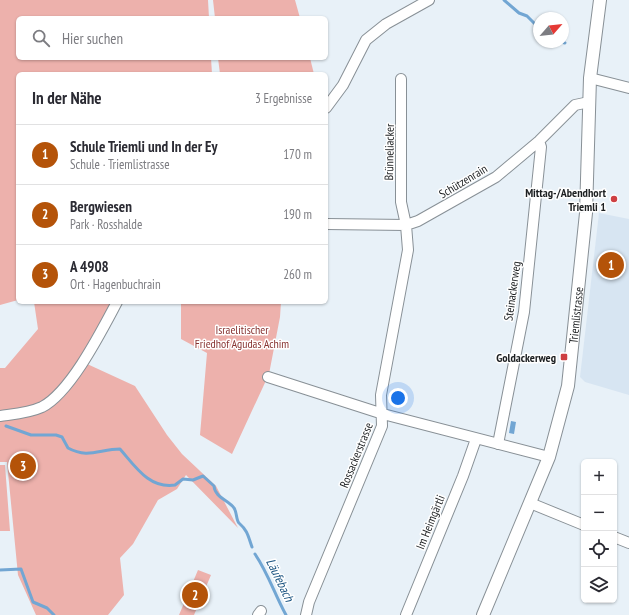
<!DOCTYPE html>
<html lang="de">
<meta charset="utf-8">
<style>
body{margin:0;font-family:"PT Sans Narrow",sans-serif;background:#f7f7f7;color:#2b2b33}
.controls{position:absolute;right:12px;bottom:12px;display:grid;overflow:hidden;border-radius:6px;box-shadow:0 1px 3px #0004}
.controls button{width:36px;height:36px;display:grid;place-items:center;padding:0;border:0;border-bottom:1px solid #e1e1e2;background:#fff;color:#2b2b33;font:20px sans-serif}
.compass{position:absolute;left:533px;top:12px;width:36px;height:36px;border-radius:50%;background:#fff;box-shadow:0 1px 3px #0004;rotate:62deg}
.you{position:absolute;left:398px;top:398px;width:14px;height:14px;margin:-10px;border:3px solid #fff;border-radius:50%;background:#1a73e8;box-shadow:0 0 0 6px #1a73e833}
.badge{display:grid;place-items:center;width:26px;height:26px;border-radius:50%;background:#b45309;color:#fff;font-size:13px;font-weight:700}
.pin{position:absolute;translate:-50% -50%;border:2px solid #fff;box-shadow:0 1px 4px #0006}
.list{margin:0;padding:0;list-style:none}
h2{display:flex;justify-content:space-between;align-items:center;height:52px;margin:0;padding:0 16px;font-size:17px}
h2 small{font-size:13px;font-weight:400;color:#7c7c81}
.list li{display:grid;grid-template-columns:26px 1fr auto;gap:12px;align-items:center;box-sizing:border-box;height:60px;padding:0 16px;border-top:1px solid #e1e1e2}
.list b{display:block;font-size:15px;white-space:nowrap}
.list p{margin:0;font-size:13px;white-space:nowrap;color:#7c7c81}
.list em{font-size:13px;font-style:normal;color:#7c7c81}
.icon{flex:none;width:22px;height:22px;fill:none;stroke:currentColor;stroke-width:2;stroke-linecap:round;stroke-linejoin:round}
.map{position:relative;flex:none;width:629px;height:615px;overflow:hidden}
.search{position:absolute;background:#fff;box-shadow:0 1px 3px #0004;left:16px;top:16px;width:312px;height:44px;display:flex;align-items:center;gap:10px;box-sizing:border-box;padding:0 14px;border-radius:6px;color:#7c7c81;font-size:15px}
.panel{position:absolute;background:#fff;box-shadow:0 1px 3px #0004;left:16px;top:72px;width:312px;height:232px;border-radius:6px}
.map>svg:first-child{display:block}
</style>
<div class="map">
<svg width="629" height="615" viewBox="0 0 629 615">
<rect width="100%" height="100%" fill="#e8f1f8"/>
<path fill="#d7e5f2" d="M599 213 629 219V395L585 382 580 377Z"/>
<path fill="#edb1ac" d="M0 0H208L209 18H18V58H211L212 74H18V300L0 305Z
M213 0H295L300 18H215Z
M218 58H310L314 74H220Z
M34 302H114L85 363 135 386 167 435 182 454 216 486 238 528 186 475 177 489 158 500 133 544 120 558 124 595 108 615H36L18 575 7 462H0V368H5L38 329Z
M181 302H281L280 317 269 374 232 454 200 435 207 353 181 339Z
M0 465H5L10 531H0Z
M198 570 211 575 194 615H179Z"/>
<path fill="#72a6d3" d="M511 421 516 422 514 434 509 433Z"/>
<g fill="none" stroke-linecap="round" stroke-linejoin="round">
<path stroke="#72a6d3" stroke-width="3" d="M504 0 519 13 527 16 539 28
M561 42 565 43
M6 426 31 435H56L62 437 68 448C88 459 100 449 120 449 135 466 149 489 175 485L183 479 193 480 203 476 214 486C215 498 229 500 234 508 237 512 236 520 239 523 248 531 248 536 252 547
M255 554C268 573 275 595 286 615
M0 570 21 569 33 602 47 608 54 615"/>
<defs>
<path id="minor" d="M590 78 629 88
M326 108 343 85 366 40 386 24 429 0
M326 224 406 225 418 221 496 177 539 141 575 105 589 102
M268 377 383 414 549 457
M0 416C14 414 29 413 42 407 71 392 102 330 117 302
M498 444 524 312 541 147 539 141
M530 503 584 525
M614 537 629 543
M258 615 261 611
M306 615 309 602 382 426 381 395 408 250 406 225 401 202V79
M406 615 463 476 476 439"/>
<g id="tertiary">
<path id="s1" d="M483 615 549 457 568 386 586 213 590 78 600 0"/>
</g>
</defs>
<use href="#minor" stroke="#889096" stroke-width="12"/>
<use href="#tertiary" stroke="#889096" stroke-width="14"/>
<use href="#minor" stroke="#fff" stroke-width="10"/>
<use href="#tertiary" stroke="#fff" stroke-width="12"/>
</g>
<g fill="#ce3f42" stroke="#fff" stroke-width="1.5">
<circle cx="614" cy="199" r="4"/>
<rect x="560" y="353" width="8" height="8" rx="2"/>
</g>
<g text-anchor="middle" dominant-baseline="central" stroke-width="3" stroke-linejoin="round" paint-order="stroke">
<g font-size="12" fill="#1c1f21" stroke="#fff">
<text transform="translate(389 152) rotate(-89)">Brünneliacker</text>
<text transform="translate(463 181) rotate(-31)">Schützenrain</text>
<text transform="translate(512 291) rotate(-82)">Steinackerweg</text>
<text stroke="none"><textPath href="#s1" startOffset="316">Triemlistrasse</textPath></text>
<text transform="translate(356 455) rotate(-68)">Rossackerstrasse</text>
<text transform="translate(430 522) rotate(-68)">Im Heimgärtli</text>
</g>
<g font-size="12" font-weight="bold" fill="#1c1f21" stroke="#fff" text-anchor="end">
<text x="606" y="192">Mittag-/Abendhort<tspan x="606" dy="14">Triemli 1</tspan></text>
<text x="556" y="357">Goldackerweg</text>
</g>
<g font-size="12" fill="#883432" stroke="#fff">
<text x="242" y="329">Israelitischer<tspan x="242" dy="14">Friedhof Agudas Achim</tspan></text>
</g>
<g font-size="13" font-style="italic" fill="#1b5481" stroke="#fff">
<text transform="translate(280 580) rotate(64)">Läufebach</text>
</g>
</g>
</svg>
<div class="controls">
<button>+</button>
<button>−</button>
<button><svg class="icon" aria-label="locate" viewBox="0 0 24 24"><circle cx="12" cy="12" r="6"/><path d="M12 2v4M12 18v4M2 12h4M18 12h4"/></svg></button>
<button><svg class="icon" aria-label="layers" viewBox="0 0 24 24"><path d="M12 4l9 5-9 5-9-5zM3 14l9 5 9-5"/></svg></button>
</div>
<svg class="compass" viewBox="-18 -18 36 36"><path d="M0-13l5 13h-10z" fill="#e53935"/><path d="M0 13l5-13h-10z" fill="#7c7c81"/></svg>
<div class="you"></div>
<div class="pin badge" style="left:611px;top:265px">1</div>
<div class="pin badge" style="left:195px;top:595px">2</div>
<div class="pin badge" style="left:23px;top:466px">3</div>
<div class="search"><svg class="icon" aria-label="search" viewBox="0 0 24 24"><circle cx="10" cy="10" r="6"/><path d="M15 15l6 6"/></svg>Hier suchen</div>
<section class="panel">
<h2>In der Nähe<small>3 Ergebnisse</small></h2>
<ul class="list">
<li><span class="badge">1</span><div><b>Schule Triemli und In der Ey</b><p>Schule · Triemlistrasse</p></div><em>170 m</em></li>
<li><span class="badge">2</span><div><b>Bergwiesen</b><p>Park · Rosshalde</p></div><em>190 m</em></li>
<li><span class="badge">3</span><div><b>A 4908</b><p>Ort · Hagenbuchrain</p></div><em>260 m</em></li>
</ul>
</section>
</div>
